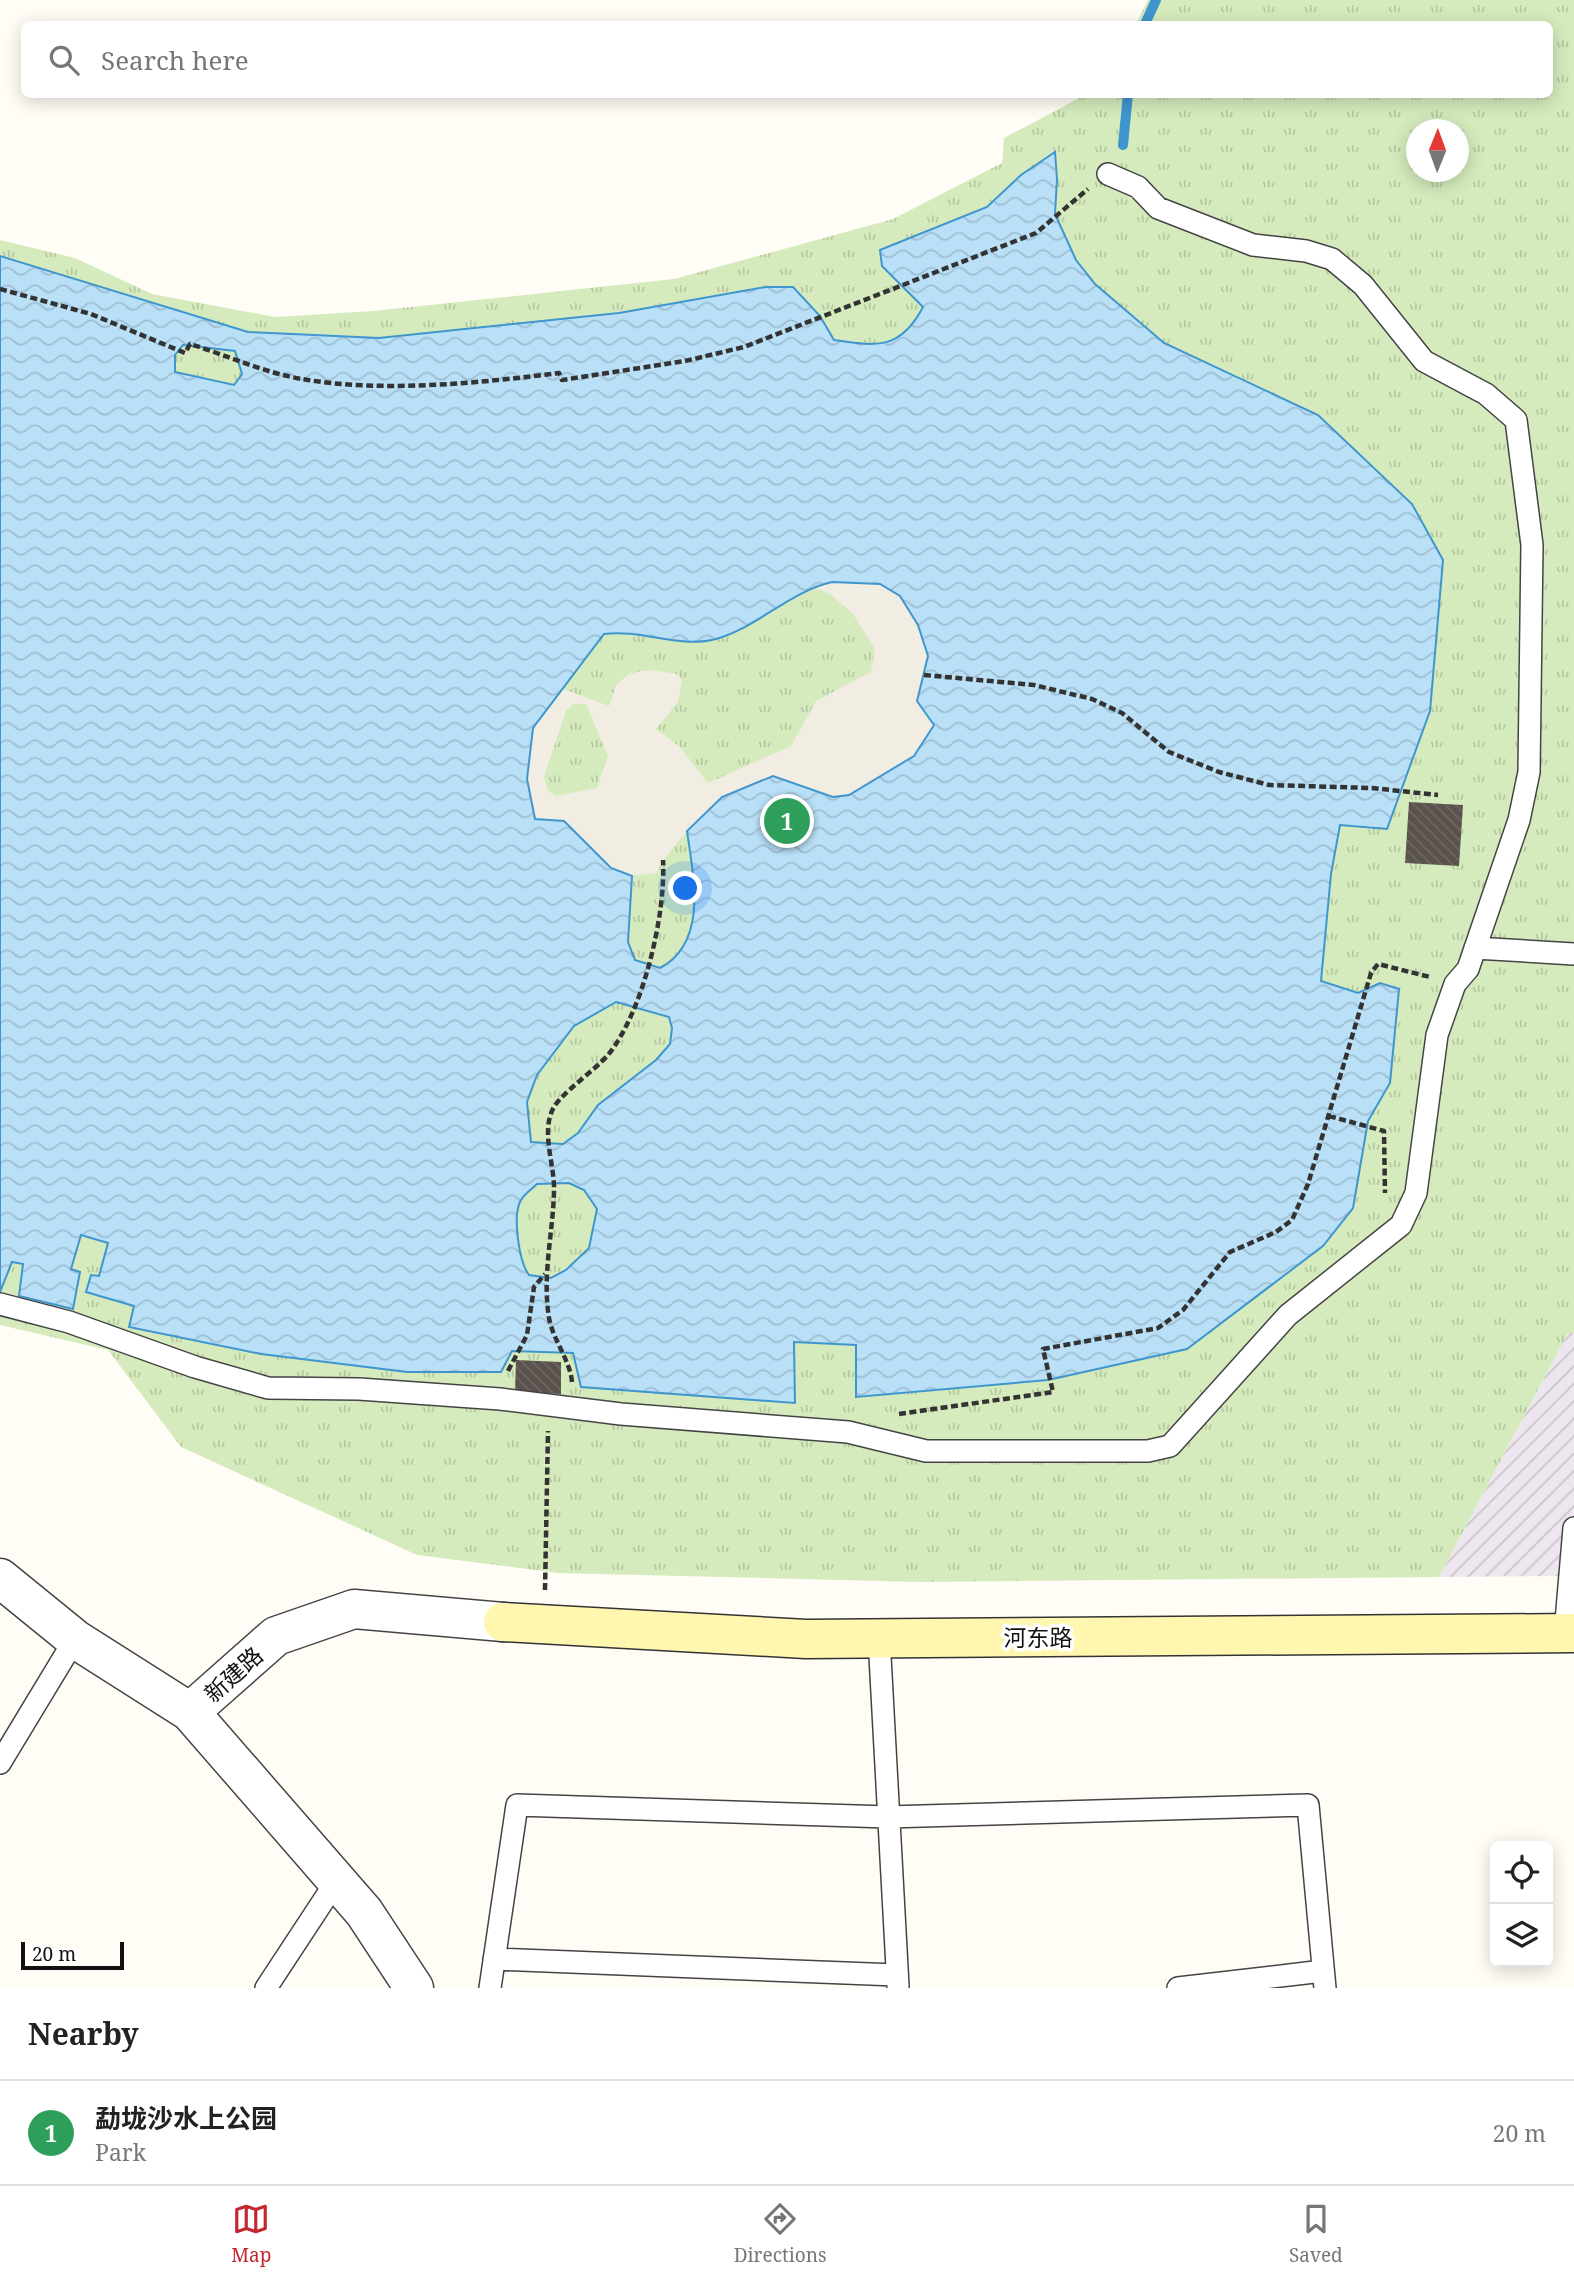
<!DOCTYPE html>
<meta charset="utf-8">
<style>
body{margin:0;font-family:"Noto Serif","Noto Sans SC",serif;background:#f2f2f2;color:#222}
.controls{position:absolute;right:21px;bottom:21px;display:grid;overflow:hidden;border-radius:10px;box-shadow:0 4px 18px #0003}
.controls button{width:63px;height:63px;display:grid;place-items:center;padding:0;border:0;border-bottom:2px solid #e0e0e0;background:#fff;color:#222;font:35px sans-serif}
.compass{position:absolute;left:1406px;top:119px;width:63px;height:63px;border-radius:50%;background:#fff;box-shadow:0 4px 18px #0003;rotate:1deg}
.scale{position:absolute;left:21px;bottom:18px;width:103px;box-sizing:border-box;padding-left:7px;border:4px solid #111;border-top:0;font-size:19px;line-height:24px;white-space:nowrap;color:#111;-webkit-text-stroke:5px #fff;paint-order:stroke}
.you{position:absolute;left:686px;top:889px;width:24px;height:24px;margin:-18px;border:5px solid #fff;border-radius:50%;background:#1a73e8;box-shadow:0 0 0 10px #1a73e833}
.badge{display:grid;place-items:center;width:46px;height:46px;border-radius:50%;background:#c4262e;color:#fff;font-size:23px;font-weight:700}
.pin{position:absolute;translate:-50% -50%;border:4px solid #fff;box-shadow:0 2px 7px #0006}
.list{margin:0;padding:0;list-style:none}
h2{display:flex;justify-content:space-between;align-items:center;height:91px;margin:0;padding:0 28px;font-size:30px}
h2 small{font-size:23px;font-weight:400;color:#767676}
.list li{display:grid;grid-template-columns:46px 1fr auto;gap:21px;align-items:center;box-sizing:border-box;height:105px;padding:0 28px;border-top:2px solid #e0e0e0}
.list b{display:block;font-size:26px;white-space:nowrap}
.list p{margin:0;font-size:23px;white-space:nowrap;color:#767676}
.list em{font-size:23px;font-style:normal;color:#767676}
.icon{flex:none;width:38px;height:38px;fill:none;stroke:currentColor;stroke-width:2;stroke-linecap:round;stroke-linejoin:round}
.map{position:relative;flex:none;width:1574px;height:1988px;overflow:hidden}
.search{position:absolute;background:#fff;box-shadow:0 4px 18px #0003;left:21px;right:21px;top:21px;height:77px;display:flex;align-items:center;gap:18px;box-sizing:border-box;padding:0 24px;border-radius:10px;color:#767676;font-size:26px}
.sheet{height:196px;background:#fff}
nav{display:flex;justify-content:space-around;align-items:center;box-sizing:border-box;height:98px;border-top:2px solid #e0e0e0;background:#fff;font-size:19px;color:#767676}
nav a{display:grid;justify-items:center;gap:4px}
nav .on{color:#c4262e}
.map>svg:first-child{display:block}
</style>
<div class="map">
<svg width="1574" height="1988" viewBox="0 0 1574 1988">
<defs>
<pattern id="industrial-furrows" width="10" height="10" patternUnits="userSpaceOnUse" patternTransform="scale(1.75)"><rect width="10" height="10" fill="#eee6ef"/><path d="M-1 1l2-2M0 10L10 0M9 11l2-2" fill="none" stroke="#cbc4cc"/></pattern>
<pattern id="park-tufts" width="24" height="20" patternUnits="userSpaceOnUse" patternTransform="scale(1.75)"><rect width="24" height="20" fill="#d5ebbd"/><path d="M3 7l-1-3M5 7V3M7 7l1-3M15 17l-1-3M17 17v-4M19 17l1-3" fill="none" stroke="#b6c8a1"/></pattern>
<pattern id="water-waves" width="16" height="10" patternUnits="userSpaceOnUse" patternTransform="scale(1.75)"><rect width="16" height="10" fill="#b9e0f7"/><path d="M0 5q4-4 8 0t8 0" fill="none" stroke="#9ebfd3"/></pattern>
<pattern id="building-back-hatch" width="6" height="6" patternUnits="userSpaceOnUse" patternTransform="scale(1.75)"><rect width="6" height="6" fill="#5a524d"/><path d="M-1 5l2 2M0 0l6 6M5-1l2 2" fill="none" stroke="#6d6662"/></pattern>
</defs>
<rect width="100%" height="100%" fill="#fffdf5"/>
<path fill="url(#industrial-furrows)" d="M1568 1333H1574V1576L1439 1577Z"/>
<path fill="url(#park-tufts)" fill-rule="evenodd" d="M1148 0H1574V1333H1568L1439 1577 920 1582 558 1573 417 1555 181 1447 108 1350 0 1325V240L75 258 152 294 275 317 373 311 674 279 893 219 1002 163 1004 138 1085 95 1550 94V24H1136ZM1416 130H1458V172H1416Z"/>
<path fill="#f1ede2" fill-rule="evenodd" d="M832 582 880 584 900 596 918 625 928 656 917 701 934 725 914 756 849 795 687 831 663 860 657 873 632 876 611 868 586 847 536 819 527 779 533 728 561 688 609 706 616 685 630 673 650 670 677 674 682 680 678 702 656 729 679 746 708 783 791 746 816 701 871 672 875 649 853 614 830 594 813 587ZM573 704H586L608 756 597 788 556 796 548 790 544 777 566 711Z"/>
<path fill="url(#water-waves)" stroke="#3f96cf" stroke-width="2" fill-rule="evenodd" d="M1055 152 1057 179 1055 214 1076 260 1095 284 1164 343 1318 415 1412 504 1443 560 1430 711 1387 829 1340 825 1331 874 1321 981 1358 993 1380 983 1399 989 1390 1083 1368 1121 1353 1208 1323 1246 1187 1349 1048 1380 856 1397V1345L794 1342 795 1403 581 1387 573 1353 512 1351 501 1372H407L261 1354 129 1327 134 1306 86 1292 91 1275 99 1276 108 1243 81 1235 71 1269 80 1272 73 1309 19 1296 23 1264 12 1262 0 1292V256L248 332 379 338 619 313 766 287H793L820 316 834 340C876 346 900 351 923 307L882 266 880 250 987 207 1021 175ZM183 345 235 351 242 374 234 385 175 372V355ZM832 582 880 584 900 596 918 625 928 656 917 701 934 725 914 756 849 795 833 797 773 776 722 797 687 831C693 875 709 942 660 968L635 960 628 942 632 876 611 868 564 821 535 819 527 779 533 728 604 634C642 629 679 649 716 639 758 627 789 592 832 582ZM616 1002 669 1017 672 1028 670 1044 656 1060 598 1105 578 1133 563 1144 531 1142 527 1102 537 1075 574 1026ZM569 1183 584 1190 597 1209 589 1248 566 1270 551 1278 529 1275C519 1262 512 1215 521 1200 524 1194 532 1189 537 1184Z"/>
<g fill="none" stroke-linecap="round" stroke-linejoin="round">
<path stroke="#3f96cf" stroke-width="10" d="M1145 24 1156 0
M1123 145 1128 94"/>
</g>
<path fill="url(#building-back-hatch)" d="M1409 802 1463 805 1459 866 1405 863Z
M516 1360 561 1362V1394L515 1392Z"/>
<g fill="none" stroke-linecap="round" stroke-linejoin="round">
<defs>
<path id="lane" d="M1475 948 1574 954
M0 1304 69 1322 195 1367 268 1388 359 1389 500 1399 621 1414 848 1432 926 1451H1148L1170 1446 1288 1315 1401 1225 1416 1193 1437 1035 1455 984 1468 969 1519 820 1529 772 1532 545 1516 420 1486 394 1424 361 1363 285 1332 259 1306 251 1253 245 1158 208 1138 187 1108 174
M1565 1633 1574 1528
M879 1638 898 1986
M0 1763 75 1639
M494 1959 896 1975
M266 1988 337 1880
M490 1988 517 1805 888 1817 1308 1805 1325 1988
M1178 1988 1323 1971"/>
<path id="street" d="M0 1578 75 1639 190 1712 276 1636 354 1609 503 1622
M190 1712 364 1912 414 1988"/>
<path id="secondary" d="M503 1622 806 1639 1574 1633"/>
</defs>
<use href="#lane" stroke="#444" stroke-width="24"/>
<use href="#street" stroke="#444" stroke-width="41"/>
<use href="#secondary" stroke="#333" stroke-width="41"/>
<path stroke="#333" stroke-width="4.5" stroke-dasharray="7 3.5" stroke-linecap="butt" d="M0 289 91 314 185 353 190 344C226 355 265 373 302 379 381 393 480 383 559 373L562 380 685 361 744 347 1036 233 1088 189
M924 675 1034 685 1092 699 1122 713 1169 752 1219 772 1269 785 1372 788 1438 795
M1329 1116 1384 1131 1385 1193
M508 1371 527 1335 534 1287 545 1274
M572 1382C570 1360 553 1340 549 1318 542 1274 553 1234 554 1191 555 1165 540 1131 554 1107 563 1092 594 1071 608 1055 643 1012 666 915 663 860
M899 1414 1053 1392 1043 1349 1158 1328 1183 1310 1230 1252 1276 1232 1292 1220 1308 1184 1371 973 1378 964 1430 977
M545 1590 548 1431"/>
<use href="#lane" stroke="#fff" stroke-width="21"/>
<use href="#street" stroke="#fff" stroke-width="38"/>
<use href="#secondary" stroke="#fff6b0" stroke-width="38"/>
</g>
<g text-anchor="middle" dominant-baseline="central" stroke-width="7" stroke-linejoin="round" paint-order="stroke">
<g font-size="23" fill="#111" stroke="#fff">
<text x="1038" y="1637">河东路</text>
<text transform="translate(233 1674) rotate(-42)">新建路</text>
</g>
</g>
</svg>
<div class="controls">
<button><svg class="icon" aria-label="locate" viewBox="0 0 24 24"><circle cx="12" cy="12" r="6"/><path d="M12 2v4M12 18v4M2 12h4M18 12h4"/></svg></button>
<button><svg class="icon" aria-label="layers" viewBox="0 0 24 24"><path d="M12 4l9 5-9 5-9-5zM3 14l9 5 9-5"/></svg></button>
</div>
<svg class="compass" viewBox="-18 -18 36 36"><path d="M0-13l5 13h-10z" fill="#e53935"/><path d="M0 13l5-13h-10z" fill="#767676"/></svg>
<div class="scale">20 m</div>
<div class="you"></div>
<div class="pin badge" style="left:787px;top:821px;background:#2e9e5b">1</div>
<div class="search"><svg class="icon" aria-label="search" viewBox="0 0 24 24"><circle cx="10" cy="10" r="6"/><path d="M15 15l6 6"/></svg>Search here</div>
</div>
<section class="sheet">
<h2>Nearby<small></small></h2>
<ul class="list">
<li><span class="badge" style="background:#2e9e5b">1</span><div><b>勐垅沙水上公园</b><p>Park</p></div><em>20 m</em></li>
</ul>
</section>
<nav>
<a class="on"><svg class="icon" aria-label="map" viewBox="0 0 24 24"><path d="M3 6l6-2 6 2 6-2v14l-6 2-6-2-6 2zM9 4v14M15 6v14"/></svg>Map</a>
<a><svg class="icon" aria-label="directions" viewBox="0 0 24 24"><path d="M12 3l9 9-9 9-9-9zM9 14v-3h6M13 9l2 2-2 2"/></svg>Directions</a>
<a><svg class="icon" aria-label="saved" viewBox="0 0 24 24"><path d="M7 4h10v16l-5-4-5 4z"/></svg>Saved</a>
</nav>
